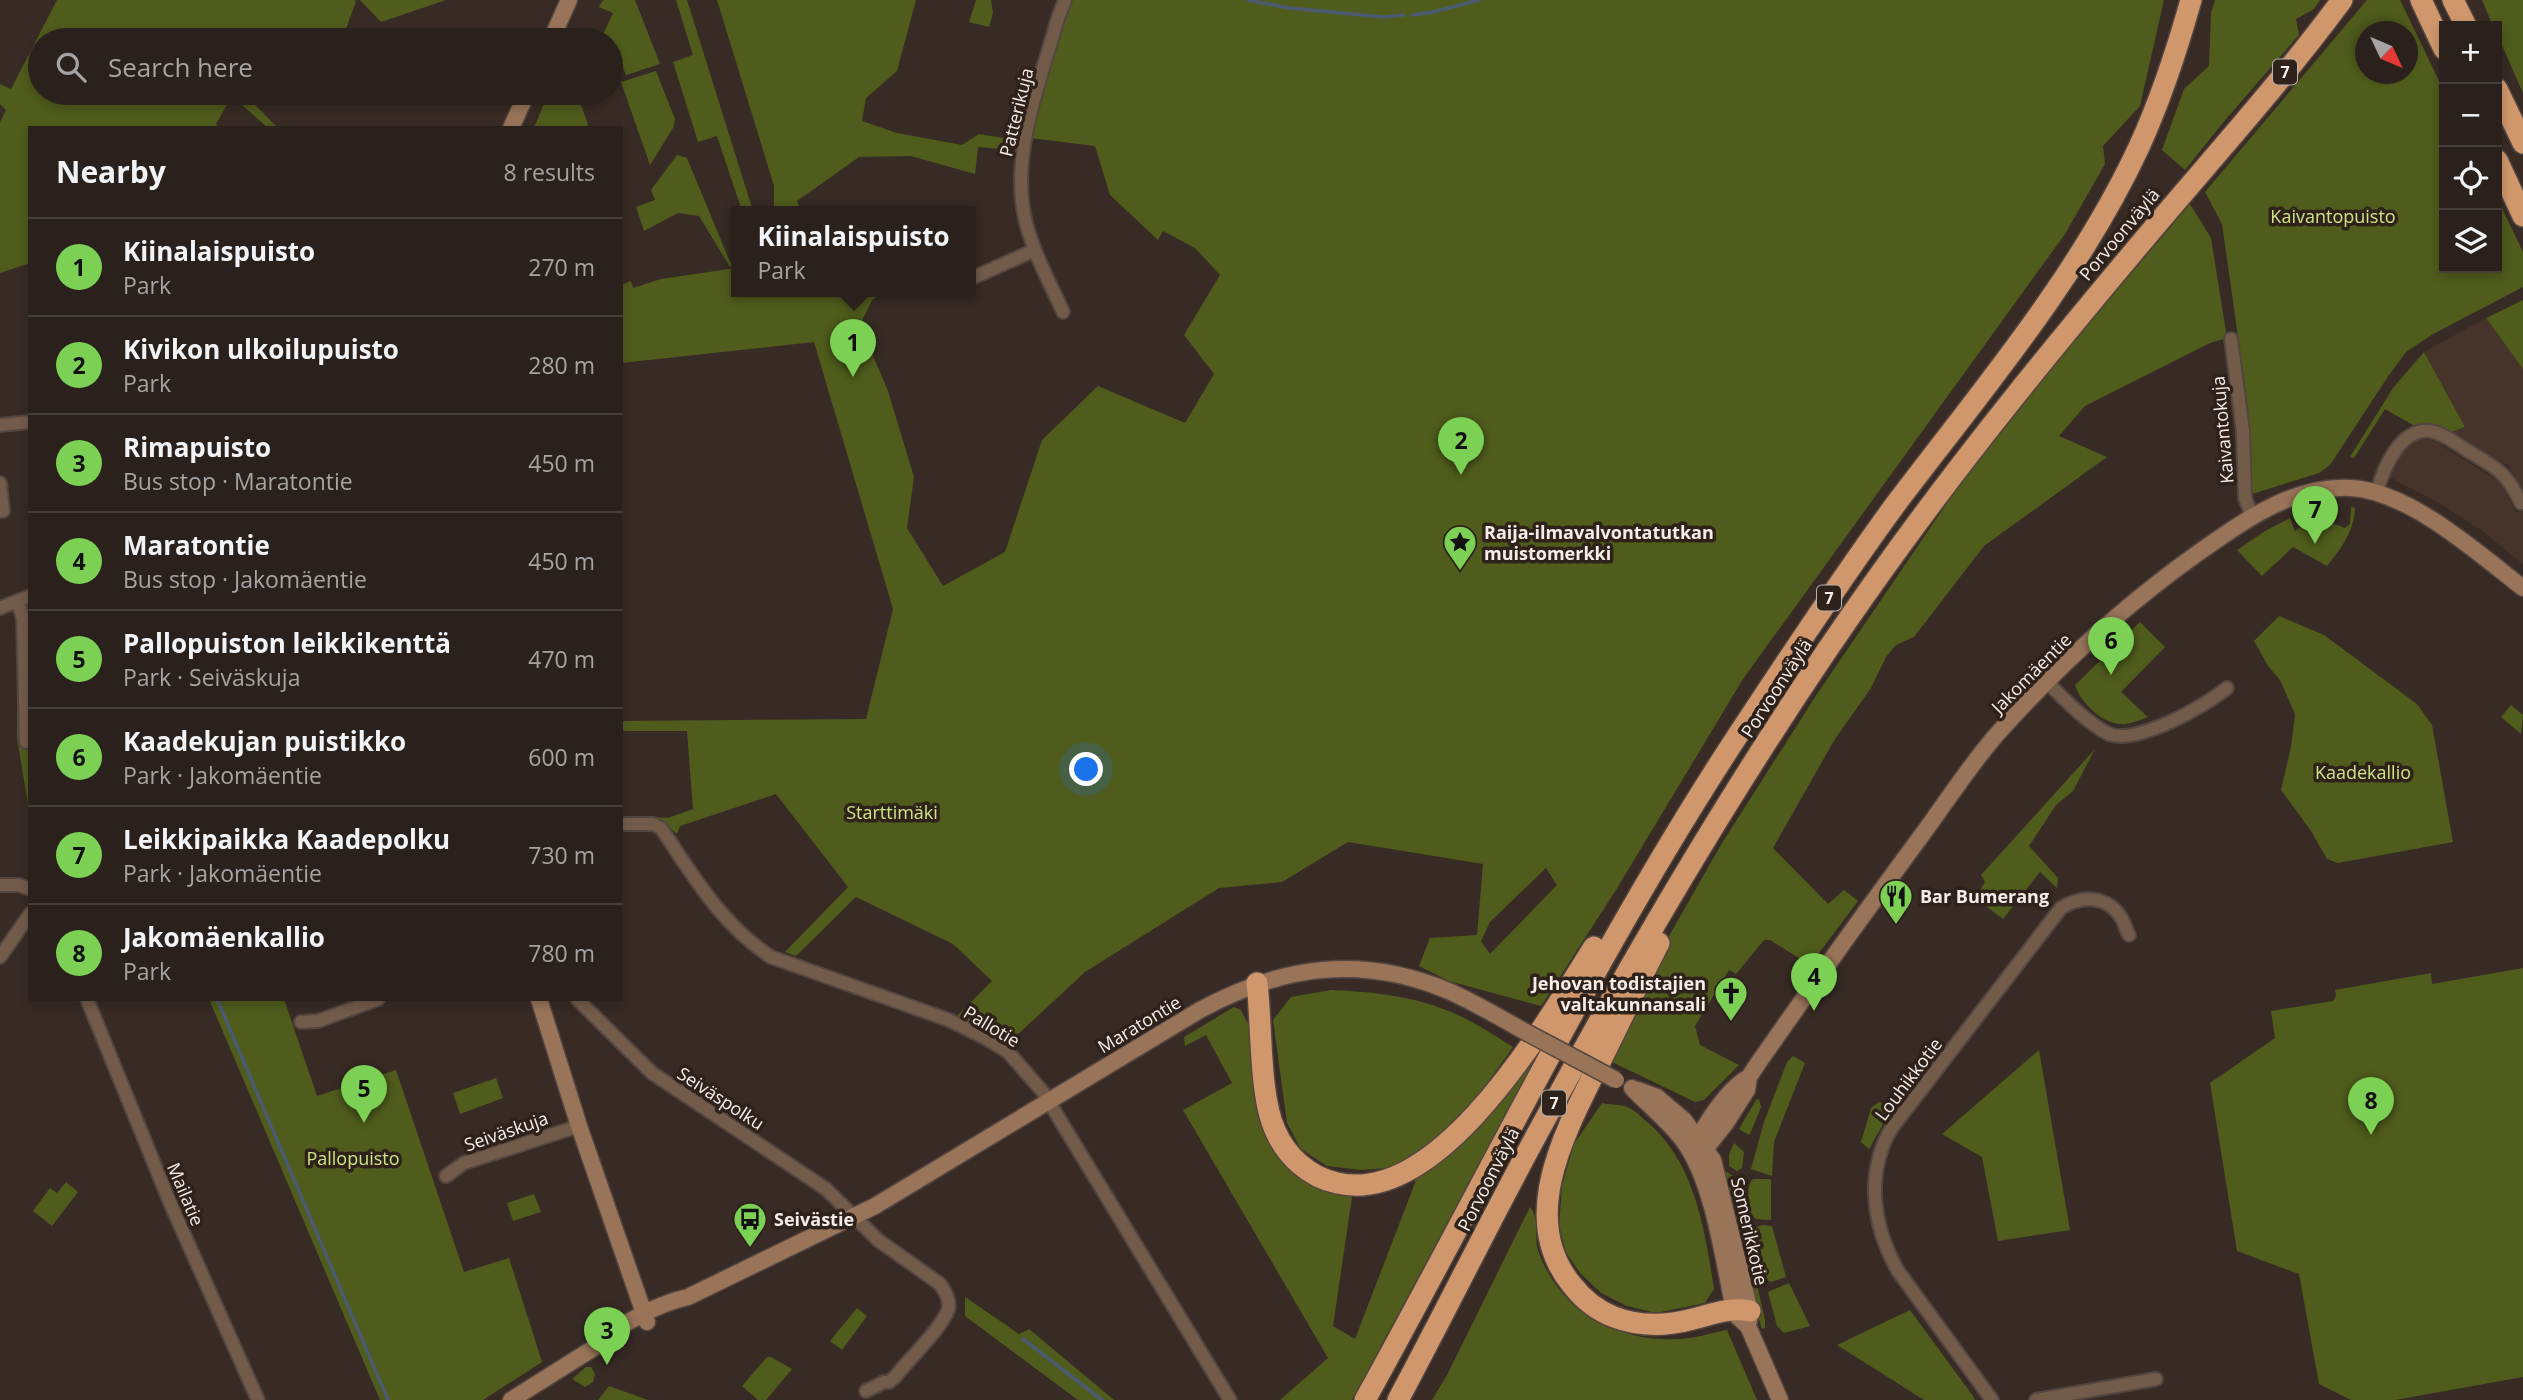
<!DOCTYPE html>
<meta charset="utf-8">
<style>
body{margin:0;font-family:"Open Sans",sans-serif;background:#362d29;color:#f1f3f6}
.controls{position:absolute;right:21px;top:21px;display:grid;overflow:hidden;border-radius:0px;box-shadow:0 4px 10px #0003}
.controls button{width:63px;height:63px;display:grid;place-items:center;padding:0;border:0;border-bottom:2px solid #463e3b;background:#2a201c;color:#f1f3f6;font:35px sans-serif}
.compass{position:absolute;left:2355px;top:21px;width:63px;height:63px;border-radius:50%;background:#2a201c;box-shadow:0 4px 10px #0003;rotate:134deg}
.you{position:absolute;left:1087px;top:770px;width:24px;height:24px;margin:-18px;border:5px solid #fff;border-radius:50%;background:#1a73e8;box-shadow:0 0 0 10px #1a73e833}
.badge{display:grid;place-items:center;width:46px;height:46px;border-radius:50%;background:#7cd155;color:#111;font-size:23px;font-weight:700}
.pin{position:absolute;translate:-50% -58px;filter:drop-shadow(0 2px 4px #0008)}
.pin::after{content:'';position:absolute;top:37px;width:24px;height:21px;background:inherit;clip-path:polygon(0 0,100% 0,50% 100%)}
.popup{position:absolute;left:731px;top:206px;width:245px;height:91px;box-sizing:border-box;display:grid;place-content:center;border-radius:0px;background:#2a201c;filter:drop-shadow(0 2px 5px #0005);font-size:23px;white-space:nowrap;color:#a5a3a3}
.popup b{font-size:26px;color:#f1f3f6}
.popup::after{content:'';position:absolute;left:50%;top:100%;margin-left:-14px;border:14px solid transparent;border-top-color:#2a201c}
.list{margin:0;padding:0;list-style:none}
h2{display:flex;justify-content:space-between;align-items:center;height:91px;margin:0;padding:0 28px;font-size:30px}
h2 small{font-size:23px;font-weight:400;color:#a5a3a3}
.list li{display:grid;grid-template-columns:46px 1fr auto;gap:21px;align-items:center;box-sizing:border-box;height:98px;padding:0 28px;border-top:2px solid #463e3b}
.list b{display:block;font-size:26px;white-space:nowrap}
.list p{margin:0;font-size:23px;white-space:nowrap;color:#a5a3a3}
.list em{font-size:23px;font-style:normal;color:#a5a3a3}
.icon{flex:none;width:38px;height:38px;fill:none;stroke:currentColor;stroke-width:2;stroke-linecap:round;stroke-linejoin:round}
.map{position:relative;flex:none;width:2523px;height:1400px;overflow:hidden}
.search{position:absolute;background:#2a201c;box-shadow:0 4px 10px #0003;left:28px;top:28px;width:595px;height:77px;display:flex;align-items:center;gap:18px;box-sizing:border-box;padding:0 24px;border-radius:38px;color:#a5a3a3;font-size:26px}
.panel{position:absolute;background:#2a201c;box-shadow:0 4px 10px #0003;left:28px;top:126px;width:595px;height:875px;border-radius:0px}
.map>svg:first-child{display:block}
</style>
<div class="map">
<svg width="2523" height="1400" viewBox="0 0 2523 1400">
<rect width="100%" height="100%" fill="#382b25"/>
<path fill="#463329" d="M2486 318 2523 369V489L2508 465 2449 433 2465 427 2424 352Z
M2425 438 2438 443 2501 483 2516 513 2523 509V564L2481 530 2439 503 2389 477 2400 456 2413 442Z"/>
<path fill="#505c1c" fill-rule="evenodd" d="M57 0H354L356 1 342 40H40V93H262L253 103 278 128H268L232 96 216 124 220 128H30V263L0 273V122L6 110 0 104V84L11 89Z
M360 0H446L381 22Z
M603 0H635L660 64 626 75C619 58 617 43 601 39L613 13 599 7Z
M676 0H687L753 211H742L717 136 698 142 673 62 693 55Z
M717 0H916L897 71 866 98 862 121 897 133 962 145 979 134 1009 139 1011 150 978 147 975 174 911 156 859 157 797 201 801 211H774V186Z
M976 0H991L993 13 989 27 969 22Z
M1070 0H2164L2140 106 2103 146 2105 164 2065 234 1743 679 1616 890 1541 1006 1449 981 1419 966 1430 938 1477 935 1483 864 1348 842 1282 882 1219 888 1085 972 1015 1037 1006 1029 993 1034 957 1016 992 981 953 944 856 897 796 956 785 952 848 887 776 794 680 826 677 834 667 825 654 817 668 818 693 809 687 731H621V721L866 719 893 609 814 342 621 363V285L631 281 633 288 661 279 736 268V291H886L872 300 860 325 888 391 914 477 907 528 943 586 1005 552 1042 440 1098 386 1185 423 1214 374 1184 335 1220 275 1195 248 1163 231 1158 240 1110 195 1095 146 1030 138 1062 16ZM1546 868 1557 885 1490 954 1481 941 1490 922Z
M2215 0H2320L2314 9 2296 19 2299 35 2226 119 2185 170 2162 150 2184 89 2209 66 2211 13Z
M2367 0H2400L2444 91V268H2497V198L2523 252V287L2433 334 2406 352 2389 375 2330 465 2319 473 2252 494 2247 400 2222 224 2205 192ZM2366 32H2408V74H2366Z
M2482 0H2523V93L2497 34V26H2493Z
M656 71 675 119 673 128 650 165 621 82Z
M548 93H577L589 128H534Z
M677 155 687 158 730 262 736 260V265L730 267 699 216 678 213 644 231 636 207 655 200 651 190Z
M2190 204 2211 238 2227 338 2210 343 2085 406 2059 436 2107 457 1984 546 1914 637 1896 645 1886 657 1871 688 1835 739 1773 848 1828 904 1844 890 1858 901 1810 965 1770 940H1764L1736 974 1729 970 1695 1026 1700 1045 1739 1065 1704 1100 1695 1102 1608 1060 1665 943 1722 843 1817 694 1958 487 2069 347Z
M2523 300V369L2486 318Z
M2424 352 2465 427 2449 433 2427 426 2413 425 2385 409 2354 458 2350 457 2393 388Z
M2351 507 2355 508C2354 531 2341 549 2327 566L2293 547 2262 576 2237 550 2265 531 2290 518 2295 531C2313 517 2325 521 2345 528L2350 524Z
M2279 616 2324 635 2417 704 2432 725 2453 842 2338 863 2327 859 2311 831 2281 790 2291 747 2295 714 2280 680 2268 666 2254 641Z
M30 620V816L17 738V622Z
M2140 622 2165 647 2121 692 2148 717C2140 720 2129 725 2120 724 2102 723 2080 702 2075 685Z
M2511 705 2523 715 2521 734 2501 717Z
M2095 749 2073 791 2056 805 2029 846 2058 878 2057 888 2040 872 2003 919 1975 898 1985 882 1981 875Z
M2523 968V1377L2395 1400H2351L2319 1384 2299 1274 2237 1251 2210 1083 2275 1038 2271 1011 2333 1001 2336 996 2335 990 2431 973 2432 984Z
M1331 990C1375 992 1415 996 1456 1014 1476 1023 1495 1036 1513 1047L1475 1100 1433 1141 1411 1157 1388 1168 1362 1170 1327 1166 1301 1149 1287 1123 1273 1020 1291 997Z
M209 999H284L317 1096 396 1070 464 1272 509 1258 542 1362 483 1400H380Z
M1234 1007 1241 1010 1247 1022 1253 1023 1261 1082 1307 1176 1352 1197 1333 1326 1355 1339 1415 1183 1417 1172 1532 1048 1539 1052 1352 1400H1280L1328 1358 1183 1110 1232 1083 1206 1035 1185 1046 1184 1037Z
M2039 1050 2070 1230 1998 1241 1982 1157 1942 1134Z
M1793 1056 1805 1063 1774 1142 1772 1176 1751 1169 1764 1122 1787 1062Z
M496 1078 503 1098 460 1114 453 1093Z
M1759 1099 1761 1107 1751 1132 1749 1135 1739 1129 1756 1100Z
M1879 1102 1891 1107V1110L1869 1149 1861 1142 1871 1108Z
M1602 1103C1610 1105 1622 1104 1629 1108 1635 1110 1641 1117 1646 1121 1695 1161 1705 1231 1714 1289L1705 1303 1656 1313 1627 1306 1601 1293 1580 1273 1566 1252 1559 1226 1562 1186 1574 1144Z
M1734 1143 1744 1152 1742 1168 1737 1171 1729 1166V1154Z
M1725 1171 1740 1180V1210L1765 1320V1328L1762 1329 1749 1287 1722 1173Z
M1753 1179H1771V1220L1756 1219 1751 1215C1749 1204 1745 1187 1753 1179Z
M66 1182 78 1192 52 1226 33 1211 50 1188 57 1193Z
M534 1194 541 1212 513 1221 507 1203Z
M1530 1207C1541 1220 1533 1238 1539 1253 1562 1316 1625 1346 1690 1338 1702 1336 1715 1332 1727 1330L1757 1400H1432L1447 1375Z
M1762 1225 1772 1226 1786 1277 1771 1282 1764 1278 1754 1233 1755 1228Z
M1789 1283 1810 1326 1784 1333 1777 1326 1768 1292Z
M965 1297 1019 1334 1029 1329 1114 1400H1078L965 1316Z
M857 1308 867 1316 842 1350 830 1341Z
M1910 1310 1973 1396 1975 1400H1924L1837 1345Z
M767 1357H771L792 1369 766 1400H758L742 1386Z
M586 1367H591L595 1374 593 1382 585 1387 572 1379Z
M609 1386 648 1400H598Z"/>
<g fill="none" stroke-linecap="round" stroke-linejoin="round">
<path stroke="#4a5a70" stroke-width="3.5" d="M1248 0 1289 8 1383 17 1404 15
M1412 15 1433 12 1479 0
M217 999 388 1400
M1023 1339 1102 1400"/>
<defs>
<path id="street" d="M970 279 1035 250
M1063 312C1050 283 1034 254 1026 223 1009 156 1040 83 1058 18L1065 0
M2231 339 2243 431 2245 498 2252 516
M0 425 30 422
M0 483 3 511H0
M2377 492C2383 469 2400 428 2430 431 2443 433 2457 444 2468 451 2497 468 2506 472 2521 503
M19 606 23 618 26 742
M0 608 30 596
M2047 682C2063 698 2089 725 2109 734 2137 745 2205 706 2227 688
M621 824H653L661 828C693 876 722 925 771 957L949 1020 987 1039 1008 1052 1043 1092 1230 1400
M0 885H19L30 889
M0 957 30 914
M87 999 171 1205 258 1400
M577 999 652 1073 826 1189 878 1240 940 1284C945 1291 951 1301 948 1310 941 1329 908 1360 895 1377L889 1382H884L866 1391
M301 1022 318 1021 378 999
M446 1176 464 1163 579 1126
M1992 1400 1898 1271C1873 1227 1865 1174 1891 1129L2061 908C2082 895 2108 895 2122 919 2125 924 2126 930 2129 935
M2036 1400 2156 1379"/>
<path id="secondary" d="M551 40 569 0
M511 128 527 93
M539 999 579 1126 647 1322
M1632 1088C1649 1106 1670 1122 1685 1143 1714 1185 1723 1259 1734 1309L1738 1317 1748 1326 1780 1400
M1638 1090 1657 1097 1684 1120 1713 1160 1750 1311 1749 1321
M1695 1145C1705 1124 1728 1088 1749 1077
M1692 1154 1706 1148 1726 1123 1747 1090 1749 1077 1761 1059C1813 985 1865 912 1919 839 1945 804 1969 766 1998 733 2058 666 2125 605 2198 553 2244 521 2292 485 2351 488 2409 491 2478 553 2523 588
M511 1400 600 1344C619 1323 661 1303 688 1297L875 1206 1200 1010C1283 965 1363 954 1451 992 1475 1003 1499 1017 1522 1030"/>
<path id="highway" d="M2421 0 2444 49
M2453 0 2466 26
M2497 89 2523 143
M2497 160 2523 216
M1659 943C1640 979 1623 1016 1605 1052 1571 1121 1514 1215 1572 1285 1583 1299 1598 1311 1614 1317 1640 1327 1667 1326 1693 1319 1713 1314 1729 1307 1750 1311
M1257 983C1262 1024 1259 1095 1275 1130 1286 1156 1309 1177 1337 1183 1441 1207 1547 1021 1594 947
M1365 1400C1488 1178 1598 948 1738 735 1789 658 1840 580 1895 505 1982 390 2078 278 2139 147 2161 99 2177 50 2191 0
M1398 1400C1449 1305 1496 1208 1548 1114 1647 932 1753 753 1873 584 1960 461 2055 345 2152 230 2216 154 2283 80 2342 0"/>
</defs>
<use href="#street" stroke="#534640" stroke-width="16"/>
<use href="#secondary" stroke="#534640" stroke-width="19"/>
<use href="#highway" stroke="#534640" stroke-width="24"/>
<use href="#street" stroke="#735b4a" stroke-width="12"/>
<use href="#secondary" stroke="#997459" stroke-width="16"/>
<use href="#highway" stroke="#d0976c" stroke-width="21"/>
<defs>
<path id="secondary-bridge" d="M1522 1030 1616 1080"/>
</defs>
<use href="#secondary-bridge" stroke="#534640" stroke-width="19" stroke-linecap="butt"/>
<use href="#secondary-bridge" stroke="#997459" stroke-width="16"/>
</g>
<defs>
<symbol id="sight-pin" viewBox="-11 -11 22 30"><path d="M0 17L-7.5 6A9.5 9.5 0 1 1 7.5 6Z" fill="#7cd155" stroke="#2e221b"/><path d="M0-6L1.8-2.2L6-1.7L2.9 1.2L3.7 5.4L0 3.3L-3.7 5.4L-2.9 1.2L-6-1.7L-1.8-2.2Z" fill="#111"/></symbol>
<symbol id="restaurant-pin" viewBox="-11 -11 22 30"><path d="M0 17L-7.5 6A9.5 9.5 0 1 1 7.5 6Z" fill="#7cd155" stroke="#2e221b"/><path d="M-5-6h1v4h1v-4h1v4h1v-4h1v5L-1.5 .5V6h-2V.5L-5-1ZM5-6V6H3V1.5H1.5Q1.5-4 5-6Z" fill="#111"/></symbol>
<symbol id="church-pin" viewBox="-11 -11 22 30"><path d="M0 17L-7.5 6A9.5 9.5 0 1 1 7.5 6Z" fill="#7cd155" stroke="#2e221b"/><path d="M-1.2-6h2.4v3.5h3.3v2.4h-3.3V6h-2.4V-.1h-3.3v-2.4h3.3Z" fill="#111"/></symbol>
<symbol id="bus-pin" viewBox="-11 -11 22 30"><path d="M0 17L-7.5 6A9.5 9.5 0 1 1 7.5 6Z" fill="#7cd155" stroke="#2e221b"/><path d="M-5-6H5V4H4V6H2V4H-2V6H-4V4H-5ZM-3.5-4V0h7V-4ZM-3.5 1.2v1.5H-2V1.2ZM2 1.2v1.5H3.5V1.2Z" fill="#111"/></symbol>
</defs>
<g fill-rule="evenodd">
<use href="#sight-pin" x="1441" y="523" width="38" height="52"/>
<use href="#restaurant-pin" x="1877" y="877" width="38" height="52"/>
<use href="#church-pin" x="1712" y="974" width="38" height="52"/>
<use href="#bus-pin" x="731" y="1200" width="38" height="52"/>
</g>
<g text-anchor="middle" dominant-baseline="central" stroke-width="7" stroke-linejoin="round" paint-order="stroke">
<g fill="#2e221b" stroke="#bab0aa" stroke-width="2">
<rect x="2273" y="59.5" width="24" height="25" rx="5"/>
<rect x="1817" y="585.5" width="24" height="25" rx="5"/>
<rect x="1542" y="1090.5" width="24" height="25" rx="5"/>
</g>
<g font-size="16" font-weight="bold" fill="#f6ede8">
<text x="2285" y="72">7</text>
<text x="1829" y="598">7</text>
<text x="1554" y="1103">7</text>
</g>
<g font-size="18" fill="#f6ede8" stroke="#2e221b">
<text transform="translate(1016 112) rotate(-76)">Patterikuja</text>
<text transform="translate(2119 234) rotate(-50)">Porvoonväylä</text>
<text transform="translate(2222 430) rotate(-95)">Kaivantokuja</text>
<text transform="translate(2031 673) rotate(-45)">Jakomäentie</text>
<text transform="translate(1776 688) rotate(-57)">Porvoonväylä</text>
<text transform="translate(1139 1024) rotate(-31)">Maratontie</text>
<text transform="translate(992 1026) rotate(31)">Pallotie</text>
<text transform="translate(1908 1079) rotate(-53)">Louhikkotie</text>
<text transform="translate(721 1098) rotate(33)">Seiväspolku</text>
<text transform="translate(506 1131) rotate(-19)">Seiväskuja</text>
<text transform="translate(1488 1179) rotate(-63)">Porvoonväylä</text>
<text transform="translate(186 1194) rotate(67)">Mailatie</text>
<text transform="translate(1750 1231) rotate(77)">Somerikkotie</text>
</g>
<g font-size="18" fill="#cfe487" stroke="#2e221b">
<text x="2333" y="216">Kaivantopuisto</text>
<text x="2363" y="772">Kaadekallio</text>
<text x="892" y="812">Starttimäki</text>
<text x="353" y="1158">Pallopuisto</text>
</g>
<g font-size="18" font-weight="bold" fill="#f6ede8" stroke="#2e221b" text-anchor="start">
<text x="1484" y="532">Raija-ilmavalvontatutkan<tspan x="1484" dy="21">muistomerkki</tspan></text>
<text x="1920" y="896">Bar Bumerang</text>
<text x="1706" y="983" text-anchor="end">Jehovan todistajien<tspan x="1706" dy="21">valtakunnansali</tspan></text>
<text x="774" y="1219">Seivästie</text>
</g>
</g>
</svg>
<div class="controls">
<button>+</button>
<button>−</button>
<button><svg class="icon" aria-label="locate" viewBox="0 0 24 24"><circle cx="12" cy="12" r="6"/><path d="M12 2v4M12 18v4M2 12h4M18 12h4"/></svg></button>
<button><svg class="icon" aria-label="layers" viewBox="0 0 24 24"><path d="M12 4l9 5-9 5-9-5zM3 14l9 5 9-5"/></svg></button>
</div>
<svg class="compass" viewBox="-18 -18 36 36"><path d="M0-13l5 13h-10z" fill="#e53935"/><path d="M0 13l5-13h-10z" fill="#a5a3a3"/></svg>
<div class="you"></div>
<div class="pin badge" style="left:853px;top:377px">1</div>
<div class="popup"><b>Kiinalaispuisto</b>Park</div>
<div class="pin badge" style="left:1461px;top:475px">2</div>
<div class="pin badge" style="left:607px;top:1365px">3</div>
<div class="pin badge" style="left:1814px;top:1011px">4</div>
<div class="pin badge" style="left:364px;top:1123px">5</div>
<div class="pin badge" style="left:2111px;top:675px">6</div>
<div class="pin badge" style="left:2315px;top:544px">7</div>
<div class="pin badge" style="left:2371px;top:1135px">8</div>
<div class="search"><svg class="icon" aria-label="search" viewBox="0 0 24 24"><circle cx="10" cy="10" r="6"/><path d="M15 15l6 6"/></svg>Search here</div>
<section class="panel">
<h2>Nearby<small>8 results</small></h2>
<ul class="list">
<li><span class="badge">1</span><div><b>Kiinalaispuisto</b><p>Park</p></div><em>270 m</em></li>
<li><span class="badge">2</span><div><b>Kivikon ulkoilupuisto</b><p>Park</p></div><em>280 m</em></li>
<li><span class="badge">3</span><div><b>Rimapuisto</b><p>Bus stop · Maratontie</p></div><em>450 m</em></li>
<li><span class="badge">4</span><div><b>Maratontie</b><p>Bus stop · Jakomäentie</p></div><em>450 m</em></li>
<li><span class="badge">5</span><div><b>Pallopuiston leikkikenttä</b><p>Park · Seiväskuja</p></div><em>470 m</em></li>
<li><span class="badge">6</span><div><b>Kaadekujan puistikko</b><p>Park · Jakomäentie</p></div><em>600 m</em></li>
<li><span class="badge">7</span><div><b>Leikkipaikka Kaadepolku</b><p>Park · Jakomäentie</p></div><em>730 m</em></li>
<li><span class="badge">8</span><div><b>Jakomäenkallio</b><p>Park</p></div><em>780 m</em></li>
</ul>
</section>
</div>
